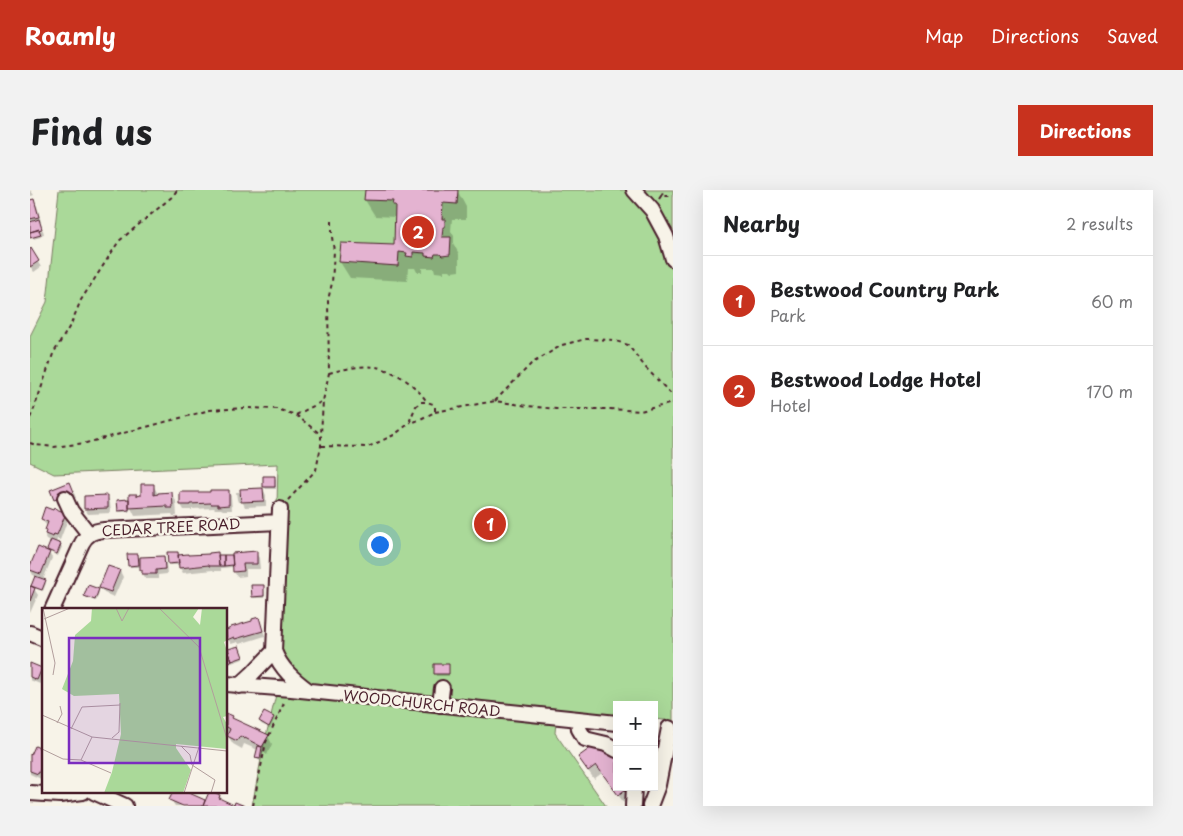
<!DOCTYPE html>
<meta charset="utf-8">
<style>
body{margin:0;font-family:"Playpen Sans",sans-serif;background:#f2f2f2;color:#202124}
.controls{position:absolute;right:15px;bottom:15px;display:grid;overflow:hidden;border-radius:0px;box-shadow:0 5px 20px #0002}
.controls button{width:45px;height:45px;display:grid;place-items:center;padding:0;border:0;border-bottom:1px solid #e0e0e0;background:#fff;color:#202124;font:25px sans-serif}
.you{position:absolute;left:349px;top:354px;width:18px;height:18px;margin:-12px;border:4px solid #fff;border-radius:50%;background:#1a73e8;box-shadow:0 0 0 8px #1a73e833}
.badge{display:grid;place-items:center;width:32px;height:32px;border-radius:50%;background:#c8321e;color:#fff;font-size:16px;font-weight:700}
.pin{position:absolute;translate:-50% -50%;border:2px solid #fff;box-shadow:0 1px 5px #0006}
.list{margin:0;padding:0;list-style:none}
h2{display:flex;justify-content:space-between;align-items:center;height:65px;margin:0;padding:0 20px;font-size:21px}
h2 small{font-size:16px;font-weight:400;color:#757577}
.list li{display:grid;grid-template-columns:32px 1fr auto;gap:15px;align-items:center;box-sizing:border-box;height:90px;padding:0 20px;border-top:1px solid #e0e0e0}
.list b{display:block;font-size:19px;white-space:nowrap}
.list p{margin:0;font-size:16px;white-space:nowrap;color:#757577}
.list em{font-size:16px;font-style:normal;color:#757577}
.map{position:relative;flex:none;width:643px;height:616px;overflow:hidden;border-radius:0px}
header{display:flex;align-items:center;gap:30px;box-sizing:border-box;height:70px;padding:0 25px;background:#c8321e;color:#fff}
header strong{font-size:24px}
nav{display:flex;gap:28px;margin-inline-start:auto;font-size:18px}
.intro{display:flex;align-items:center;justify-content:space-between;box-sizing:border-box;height:120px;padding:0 30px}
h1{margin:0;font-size:35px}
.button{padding:12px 22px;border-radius:0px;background:#c8321e;color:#fff;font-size:18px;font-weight:700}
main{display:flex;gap:30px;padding:0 30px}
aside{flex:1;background:#fff;border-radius:0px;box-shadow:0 5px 20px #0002}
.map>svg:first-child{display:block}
</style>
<header>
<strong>Roamly</strong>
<nav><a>Map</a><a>Directions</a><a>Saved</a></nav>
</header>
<div class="intro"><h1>Find us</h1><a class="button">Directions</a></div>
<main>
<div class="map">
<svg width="643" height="616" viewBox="0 0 643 616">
<rect width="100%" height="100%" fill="#f7f3e8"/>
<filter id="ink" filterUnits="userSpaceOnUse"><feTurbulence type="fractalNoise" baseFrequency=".02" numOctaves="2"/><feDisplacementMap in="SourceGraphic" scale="10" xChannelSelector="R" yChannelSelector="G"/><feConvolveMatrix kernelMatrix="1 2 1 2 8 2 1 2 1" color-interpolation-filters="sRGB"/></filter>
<g filter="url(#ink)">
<path fill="#aad999" stroke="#7a7c62" d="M29 0H643V531L624 529V515H587V525L527 519 525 543 576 616H222L234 554 254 472 250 461 247 314 248 274 24 284 0 272V146L17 112Z"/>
<path fill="#0003" d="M0 0 4 5 1 6 0 4Z
M336 0H427L436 17V29H422L421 41 424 46V53H423L429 64V81L422 82 420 80H414V83L405 82 404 78H392V82H387L385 78H378L377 91 320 88 310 72 365 57 366 27 345 26 335 10Z
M0 11H4L7 16 11 32H10L12 37 0 40Z
M13 40 14 44 10 45 11 47 3 49 0 47V43Z
M0 60 11 77 4 82 0 76Z
M244 287 246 289V299H236L234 297Z
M40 293 46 308 28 315 22 300Z
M123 295 128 304 141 303 146 311 147 326H143L142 324 105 326 100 316V322H90L89 320 98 310 107 305 108 307 113 306Z
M233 299 236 305V316L215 317 212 311 208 312 207 309 206 302H209L212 307Z
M198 301 201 306 202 320H193L191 319H185L184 318 162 319V320H154L151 315Z
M77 306 80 312 81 323 58 324 55 319Z
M35 324 38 329 30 350 27 349 26 353 30 355 32 357 28 366 20 362 18 360 22 352 16 349 15 347 18 335 15 334 12 329Z
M19 363 22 368 13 390 16 393 13 401 4 398 3 396 6 386 3 385 0 379Z
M147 363 149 366H204L226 363 229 368 230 379H216V386L207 387 204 381V377L191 378V381H184L183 380 153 383 150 378V375H140L139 373Z
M107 365 109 368H133L136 373 137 384 128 385V389H116L113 384 112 377H100L99 375Z
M79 377 90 381 93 387 84 407 74 403 71 398Z
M233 396 234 398 235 408H224L223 406Z
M0 398 4 399 8 405 0 423Z
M68 400 69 402 66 411 57 408 55 406Z
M228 429 231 434 235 446 209 454 208 452 201 454 198 449 196 441 224 431Z
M210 459 213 469 196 475V461Z
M13 467 14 468V478L10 475Z
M0 474 11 479 14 484 10 494 0 490Z
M418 476 419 478V486H406L405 483Z
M196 524 202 527 203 530 238 546 242 554 237 565 233 562 231 571 228 570 226 568 228 560 214 554 212 559 203 554 198 546 199 545 196 543Z
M243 528 244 530 240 538 231 534 230 531Z
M14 561V583L11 589 0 584V566Z
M571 562 587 597H598L603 606 594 613 572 583 564 589 554 575Z
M190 606 193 611 204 616H145L141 610 174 611 176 613Z"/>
<path fill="#e4b3d1" stroke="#4a1f2b" d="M335 0H428L427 14 413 13 412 29H415V37H413L412 47H421L420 65 412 66 410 64H405L404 67 395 66V63L383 62V67L376 66 377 63 369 62 368 76 309 72 311 53 364 55 365 15H362L363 11 334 10Z
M4 9 9 27 0 29V10Z
M9 29 12 39 0 42V32Z
M9 39 11 45 0 48V42Z
M1 58 9 71 0 77V59Z
M233 286H245V297H233Z
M40 292 44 302 24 310 20 300Z
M111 294H124V305L128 304V303L142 302 143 318H137V316L99 318V304H107V306L111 305Z
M233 298 234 311 211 312 210 299Z
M180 300H199V315L188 316V314H181V313L160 314V315H150V302H180Z
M78 305V318L54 319V306Z
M99 309V320L88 321 87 310Z
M15 317 23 320 24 318 36 323 27 345 24 344 23 347 15 344 16 341 15 340 18 332 11 329Z
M21 350 31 354 27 364 17 360Z
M8 357 20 362 11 384 0 380V376Z
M227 361V374H213L214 381 203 382 202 363Z
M137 362H148L149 373 138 374Z
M188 362 189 376H179V375L149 378 148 365 158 364V365L179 364V363Z
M97 364H108L109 375 98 376Z
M188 365H194V376H189Z
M194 365H202L203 375 194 376Z
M134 366 135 379 126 380V384H112V380H110V367Z
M78 376 90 380 81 402 69 398Z
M5 386 16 390 12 400 1 396Z
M58 395 69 399 65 410 54 406Z
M221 395H234V406L222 407Z
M0 396 5 398 0 411Z
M229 427 233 441 205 449 204 447 197 450 196 440 201 438V437L222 431V429Z
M209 456 213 467 202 471 198 459Z
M198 459 202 471 196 472V460Z
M0 473 12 478 7 490 0 487Z
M404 474H419V484H404Z
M234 522 244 527 239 537 229 531Z
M196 523 203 526 202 528 239 545 232 557 215 548V549L210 546 207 551 197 546 200 539 197 537 196 538Z
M566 554 571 560 577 556 587 570V597H599L588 605 566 575 558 581 548 567Z
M5 556 14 560V572L8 584 0 581V564L1 565Z
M228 556 232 557 230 569 225 568Z
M143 602H157L175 610 173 616H153L139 610Z
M179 602H184L190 605 189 608 204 615 205 612 215 616H173Z"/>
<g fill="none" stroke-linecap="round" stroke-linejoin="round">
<defs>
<path id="minor" d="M604 0 622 20 636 46 643 69
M35 308 41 321 59 344
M22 420 52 353C57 344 63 341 74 340L249 332
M0 443 14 449
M244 461C251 479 264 490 279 501
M196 494 261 499 587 533
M209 496 222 484 244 461 250 319
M410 515 412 498
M548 529 549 539 555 549 576 554 587 560
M64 602 95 616
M0 603 30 605 53 602
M603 616 604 597
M620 616 628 595 639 538"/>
</defs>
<use href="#minor" stroke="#4a1f2b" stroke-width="18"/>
<path stroke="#4a1f2b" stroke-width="2" stroke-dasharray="4 4" stroke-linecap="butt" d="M631 6 634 0
M629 9 631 6H643
M299 183C314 179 331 175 346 177 366 181 386 195 397 212
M465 211 501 174 532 155 556 149 583 150 598 155 616 178 643 206
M391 212H397L403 214 405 217V222L382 233 380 230 386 216Z
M405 222 465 211 498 216 526 219H580L610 221 643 213
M266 225 290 244
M0 228 4 219 23 164 41 134 51 110 89 51 143 6 147 0
M0 253 6 255 24 257 56 253 180 220 215 218 247 219 266 225 293 211
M291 256 338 257 364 245 381 232
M258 310 286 280 291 256V244L293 211 299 183 298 110 302 93 304 61 302 47V29
M223 616 236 552 255 511"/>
<use href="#minor" stroke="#f7f3e8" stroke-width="14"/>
</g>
</g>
<g text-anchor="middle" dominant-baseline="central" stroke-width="5" stroke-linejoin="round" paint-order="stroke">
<g font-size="14" fill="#4a1f2b" stroke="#f7f3e8">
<text transform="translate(141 337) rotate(-3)">CEDAR TREE ROAD</text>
<text transform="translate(392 513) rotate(6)">WOODCHURCH ROAD</text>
</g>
</g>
<g transform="translate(12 418)">
<rect width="185" height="185" fill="#f7f3e8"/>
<path d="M50 0H157L151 9 158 17 160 0H185V32L182 34 185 43V108L181 109 185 116V141L134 136V140L149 162 141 185H62L70 164 79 126 77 86 32 88 20 81 31 53 33 27 49 13Z" fill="#aad999"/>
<path fill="none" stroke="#b29e9c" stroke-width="1" d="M1 0 13 55 11 67M74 0 80 13 87 0M117 0 157 39 185 131M2 11 28 0M0 107 50 129 185 143M15 115 20 106 18 98M29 121 40 99 78 97M70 130 77 124 78 95M139 138 148 147 150 157 173 172 169 185M0 141 21 151 39 152 69 165M39 152 50 129M17 185H34M142 185 157 139"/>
<path fill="#7b2cbf" fill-opacity="0.15" stroke="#7b2cbf" stroke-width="2.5" d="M27 30H158V155H27Z"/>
<rect width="185" height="185" fill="none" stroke="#4a1f2b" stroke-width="2.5"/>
</g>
</svg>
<div class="controls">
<button>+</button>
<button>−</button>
</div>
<div class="you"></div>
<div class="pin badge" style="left:460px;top:334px">1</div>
<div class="pin badge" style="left:388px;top:42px">2</div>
</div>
<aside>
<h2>Nearby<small>2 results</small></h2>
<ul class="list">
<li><span class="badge">1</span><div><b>Bestwood Country Park</b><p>Park</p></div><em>60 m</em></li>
<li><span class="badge">2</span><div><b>Bestwood Lodge Hotel</b><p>Hotel</p></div><em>170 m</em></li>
</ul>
</aside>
</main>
